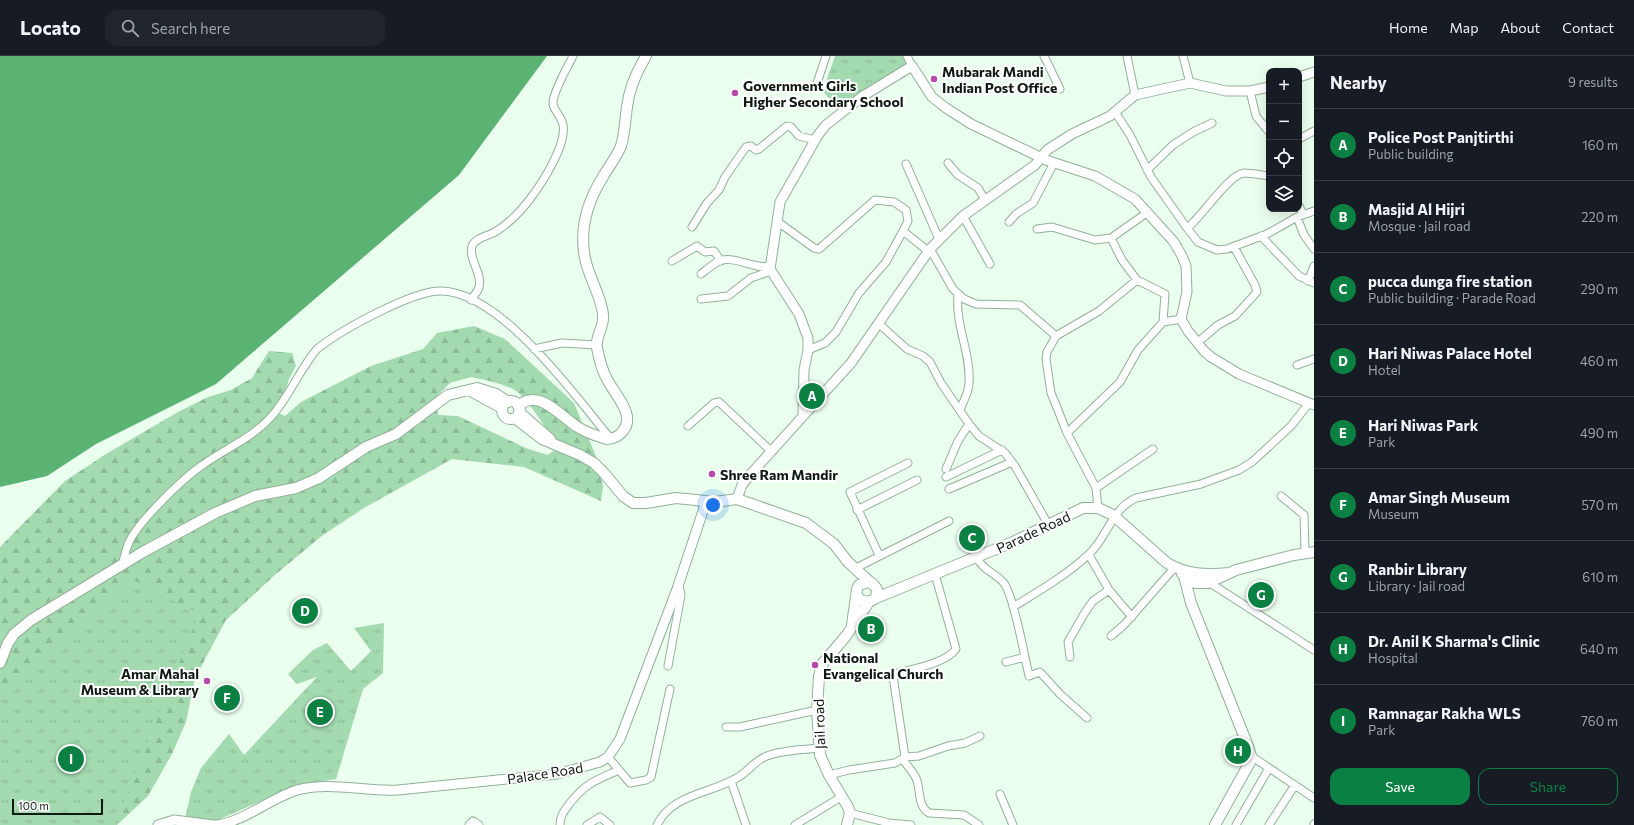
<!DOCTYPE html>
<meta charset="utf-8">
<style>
body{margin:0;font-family:Commissioner,sans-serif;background:#20242c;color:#f1f3f6}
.controls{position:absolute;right:12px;top:12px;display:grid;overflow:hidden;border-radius:8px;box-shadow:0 4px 16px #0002}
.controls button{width:36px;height:36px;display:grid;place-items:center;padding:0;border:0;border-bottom:1px solid #363941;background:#171b24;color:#f1f3f6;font:20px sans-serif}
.scale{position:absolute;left:12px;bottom:10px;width:91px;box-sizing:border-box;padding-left:4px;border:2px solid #0f1b12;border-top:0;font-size:11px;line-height:14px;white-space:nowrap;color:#0f1b12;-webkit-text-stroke:3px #fff;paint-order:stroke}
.you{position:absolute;left:713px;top:449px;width:14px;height:14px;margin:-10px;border:3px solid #fff;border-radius:50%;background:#1a73e8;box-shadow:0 0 0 6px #1a73e833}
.badge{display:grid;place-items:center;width:26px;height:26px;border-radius:50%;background:#0b8043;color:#fff;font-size:13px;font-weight:700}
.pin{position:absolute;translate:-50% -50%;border:2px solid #fff;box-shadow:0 1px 4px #0006}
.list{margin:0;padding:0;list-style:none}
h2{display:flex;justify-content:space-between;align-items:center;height:52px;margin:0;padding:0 16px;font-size:17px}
h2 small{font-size:13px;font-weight:400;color:#9ea1a6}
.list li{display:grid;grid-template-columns:26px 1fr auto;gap:12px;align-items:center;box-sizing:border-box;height:72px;padding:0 16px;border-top:1px solid #363941}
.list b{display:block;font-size:15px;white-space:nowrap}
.list p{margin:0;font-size:13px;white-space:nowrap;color:#9ea1a6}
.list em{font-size:13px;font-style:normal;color:#9ea1a6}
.actions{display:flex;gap:8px;padding:12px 16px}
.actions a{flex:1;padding:9px 0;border:1px solid #0b8043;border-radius:12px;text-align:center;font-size:14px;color:#0b8043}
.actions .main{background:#0b8043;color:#fff}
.icon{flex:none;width:22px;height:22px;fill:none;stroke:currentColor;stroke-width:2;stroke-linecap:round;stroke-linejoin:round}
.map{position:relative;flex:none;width:1314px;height:769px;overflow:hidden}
header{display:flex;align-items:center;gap:24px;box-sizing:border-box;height:56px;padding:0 20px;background:#171b24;border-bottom:1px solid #363941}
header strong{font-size:19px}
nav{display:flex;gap:22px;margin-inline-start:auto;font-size:14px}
.search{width:280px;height:36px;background:#20242c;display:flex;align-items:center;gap:10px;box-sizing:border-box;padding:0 14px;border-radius:12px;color:#9ea1a6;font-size:15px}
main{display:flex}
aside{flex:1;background:#171b24}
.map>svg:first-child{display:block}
</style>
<header>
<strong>Locato</strong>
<div class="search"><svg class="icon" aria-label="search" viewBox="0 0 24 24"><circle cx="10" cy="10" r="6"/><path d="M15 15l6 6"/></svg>Search here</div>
<nav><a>Home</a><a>Map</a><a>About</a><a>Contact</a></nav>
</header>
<main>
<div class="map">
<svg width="1314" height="769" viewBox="0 0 1314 769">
<defs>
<pattern id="forest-firs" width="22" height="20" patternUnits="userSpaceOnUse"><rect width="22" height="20" fill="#a3daaf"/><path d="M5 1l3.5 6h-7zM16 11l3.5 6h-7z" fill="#8bba96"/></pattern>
<pattern id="park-tufts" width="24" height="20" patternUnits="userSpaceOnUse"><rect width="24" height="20" fill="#a3daaf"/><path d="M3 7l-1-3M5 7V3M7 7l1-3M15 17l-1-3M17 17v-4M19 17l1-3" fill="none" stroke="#8bba96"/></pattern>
</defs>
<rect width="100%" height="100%" fill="#ebffee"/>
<path fill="url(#forest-firs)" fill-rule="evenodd" d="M474 270 505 283 574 347 598 405 603 430 601 445 524 411 452 403 364 452 323 479 276 518 226 564 195 622 186 666 172 698 148 740 117 769H0V491L65 425 106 398 178 356 208 341 231 334 252 322 269 295 292 297 296 310 289 323 278 357 285 360 301 346 371 310 423 293 437 277ZM471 321C485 324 500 327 513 333 529 342 548 376 557 392L548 399 528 393 458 360 438 359 437 340 450 327Z"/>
<path fill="url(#park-tufts)" d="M835 0H905L910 8 838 54 823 35Z
M131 523 199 557 115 769H0V636Z
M384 567 383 617 363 633 336 723 295 730 211 767 185 763 191 736 201 712 229 678 244 699 317 621 297 628 288 618 313 594 327 587 351 615 371 595 354 572Z"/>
<path fill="#5ab273" d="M0 0H547L459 119 216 328 96 388 47 420 0 431Z"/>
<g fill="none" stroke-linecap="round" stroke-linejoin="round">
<defs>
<path id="minor" d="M907 0 912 10
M1044 0 1060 33
M1127 0 1135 39
M1183 0 1190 27
M817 27 826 0
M1250 35 1256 60 1269 76
M1115 56 1130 79 1151 121 1187 172 1198 186 1205 189 1217 194 1227 193 1267 178 1297 161 1314 155
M1299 83 1314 75
M948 107 958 119 978 132 985 144
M906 108 939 183
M1147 114 1173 89 1193 76 1212 67
M1299 150 1303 158
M963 160 990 208
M1297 161 1304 179 1314 193
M778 166 814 192 819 193 875 144 894 146 906 154 908 165 903 175 928 195
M1009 166 1016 158 1033 147 1054 107
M692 171 707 147 719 134 725 121 746 91 751 90 756 94 759 93 787 70 791 71 799 80 815 84
M1187 172C1201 162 1229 118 1244 117 1250 117 1262 119 1269 120
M1037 173 1052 171 1095 184 1111 182 1148 156
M1261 180 1299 220 1314 227
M1111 182 1122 204 1137 224 1165 238 1163 266
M930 193 953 233 964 243 976 248 1020 249 1056 280
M672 205 697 190 705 196 714 195 721 205
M701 218C706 214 713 208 719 205 736 199 754 214 770 210
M1308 225 1314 210
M958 239C955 269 971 297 969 327 969 337 963 345 960 354
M701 243 728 240 751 222 771 215
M471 244C473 240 478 236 479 231 483 218 468 203 472 190 475 182 488 180 495 176 508 168 521 155 530 143 542 127 567 89 563 69 562 61 554 55 553 48 552 38 568 10 573 0
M878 267 907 293 923 300 930 306 941 327 969 368 979 380 1005 397 1015 410 1049 470
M1197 287 1218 269 1235 260 1257 236 1255 229 1234 191
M534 293 562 287 597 289
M808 294 825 287 836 276 859 237 886 206 903 175
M1297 309 1314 303
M688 370 714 347 719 346 771 395
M1067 377 1120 326 1138 294 1163 266 1181 263
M946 413 958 385 969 368
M946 421 1002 394
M1096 432 1153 393
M949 433 1012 406
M1281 440 1304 459 1305 497
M1098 452 1096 432 1067 377 1056 349 1051 337 1046 303 1047 296 1056 280 1099 255 1137 224
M857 454 917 424
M879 499 850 436 908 407
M1089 499 1109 534 1132 561
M976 501C986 517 993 515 1003 526 1012 535 1022 587 1025 601L1006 606
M122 510C124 502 126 493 129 486 139 465 184 421 204 408 227 392 253 381 271 361 290 340 299 314 317 293 341 274 413 234 442 235 502 237 575 340 611 383
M856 512 949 465
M1207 525 1314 594
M1013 551C1039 535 1067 519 1089 498 1108 481 1111 453 1136 442L1201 428 1239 414 1252 406 1291 370 1309 347
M1111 580 1124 569 1175 511
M1025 601 1029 620 1040 616 1060 638 1087 662
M1070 601 1068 586 1084 558 1093 545 1109 534
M668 610 681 539 679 529
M726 671H740L817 654
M1251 700 1314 742
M608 701 630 727 646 724 651 721 670 633
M905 701 893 620 898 617C913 613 946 607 956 593L935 518
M903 704C907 709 913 716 916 722 921 733 917 750 929 757L964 759 979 769
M829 719 849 714 895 707 905 701 919 700 948 690 965 687 980 680
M731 725 746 769
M1000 738 1013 769
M850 757 889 767 911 769
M469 769 473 765 479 769
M560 769C560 759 565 754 570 747 586 727 596 724 619 714
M587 769 600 761 610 769
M657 769C672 737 713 738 740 720 749 714 757 703 767 700 782 694 802 694 819 692
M795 769 841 741
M1236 769 1269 712
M1269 769 1295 729
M1314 769V768"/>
<path id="tertiary" d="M1299 21 1314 16
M803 358 804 314 808 294V282L799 258 770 213 780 146 818 79 826 69 863 40 912 10 932 41 946 52 971 68 1046 104 1095 120 1135 143 1174 186 1182 200 1186 210 1187 236 1181 263 1188 275 1204 295 1211 301 1239 318 1314 349
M737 443 742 429 749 420 851 307 930 193 963 160 1035 109 1047 94 1072 78 1110 60 1135 39 1190 27 1226 35H1250L1269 31
M158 769 174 764 213 769
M215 769C240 768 271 742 297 734 331 725 364 736 398 734L557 718 600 706 608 701 620 683 677 533 706 446"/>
<path id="secondary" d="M469 334 502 352
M502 354a9 9 0 1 1 18 0a9 9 0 1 1-18 0Z
M518 350C539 332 559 359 576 370 586 377 597 380 607 383 614 383 619 380 623 375 637 358 612 336 606 321 601 312 599 302 597 292 595 280 604 272 603 260 603 244 588 220 585 202 579 172 588 144 604 119 610 109 617 100 621 90 625 77 625 64 627 51 629 33 637 15 646 0
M519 356 550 383
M515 362 542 383 580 399 594 407 604 417 623 440 633 447H646L676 442 715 446 737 443 806 467 834 488 848 506 871 527
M1182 518 1195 527H1208L1236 514 1294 499 1314 496
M1184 520 1191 547 1248 690 1251 700 1250 706 1215 769
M876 542 1013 486 1083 452H1098L1113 459 1167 507C1187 519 1206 519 1229 517
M852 569 857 533 859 529 868 526 873 528 877 533 876 542 869 546 860 544 857 539
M0 607 8 587 14 578 31 564 143 496 215 457 255 440 296 432 319 422 366 391 396 378 448 339 477 332 496 338 508 346
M847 769 850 757 848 751 829 719 820 699 817 654 819 620 823 607 846 580 869 546"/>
</defs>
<use href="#minor" stroke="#91b198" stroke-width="9"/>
<use href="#tertiary" stroke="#91b198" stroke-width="11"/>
<use href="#secondary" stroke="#91b198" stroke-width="12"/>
<use href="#minor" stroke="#fff" stroke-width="7"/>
<use href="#tertiary" stroke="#fff" stroke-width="9"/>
<use href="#secondary" stroke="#fff" stroke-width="10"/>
</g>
<g fill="#b44aac" stroke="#fff" stroke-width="1.5">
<circle cx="934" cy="23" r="4"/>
<circle cx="735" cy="37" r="4"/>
<circle cx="712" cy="418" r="4"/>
<circle cx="815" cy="609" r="4"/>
<circle cx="207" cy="625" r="4"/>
</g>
<g text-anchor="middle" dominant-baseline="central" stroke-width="4" stroke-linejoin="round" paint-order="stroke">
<g font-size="14" font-weight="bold" fill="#0f1b12" stroke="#fff" text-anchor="start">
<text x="942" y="15">Mubarak Mandi<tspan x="942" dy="16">Indian Post Office</tspan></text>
<text x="743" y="29">Government Girls<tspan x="743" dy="16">Higher Secondary School</tspan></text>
<text x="720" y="418">Shree Ram Mandir</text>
<text x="823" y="601">National<tspan x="823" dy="16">Evangelical Church</tspan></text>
<text x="199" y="617" text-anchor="end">Amar Mahal<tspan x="199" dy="16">Museum &amp; Library</tspan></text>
</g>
<g font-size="14" fill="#0f1b12" stroke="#fff">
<text transform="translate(1033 476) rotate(-25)">Parade Road</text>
<text transform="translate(819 668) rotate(-92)">Jail road</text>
<text transform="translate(545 717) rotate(-9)">Palace Road</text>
</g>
</g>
</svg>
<div class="controls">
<button>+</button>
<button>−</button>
<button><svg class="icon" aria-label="locate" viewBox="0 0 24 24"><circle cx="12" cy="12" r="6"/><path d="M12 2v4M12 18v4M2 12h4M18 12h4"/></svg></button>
<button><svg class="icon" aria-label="layers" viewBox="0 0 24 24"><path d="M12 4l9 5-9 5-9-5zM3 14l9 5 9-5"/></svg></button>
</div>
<div class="scale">100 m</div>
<div class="you"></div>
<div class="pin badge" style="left:812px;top:340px">A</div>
<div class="pin badge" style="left:871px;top:573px">B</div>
<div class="pin badge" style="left:972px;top:482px">C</div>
<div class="pin badge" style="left:305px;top:555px">D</div>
<div class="pin badge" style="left:320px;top:656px">E</div>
<div class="pin badge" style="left:227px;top:642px">F</div>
<div class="pin badge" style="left:1261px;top:539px">G</div>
<div class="pin badge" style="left:1238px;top:695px">H</div>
<div class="pin badge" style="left:71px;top:703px">I</div>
</div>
<aside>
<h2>Nearby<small>9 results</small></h2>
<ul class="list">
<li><span class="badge">A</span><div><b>Police Post Panjtirthi</b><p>Public building</p></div><em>160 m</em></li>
<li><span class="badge">B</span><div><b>Masjid Al Hijri</b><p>Mosque · Jail road</p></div><em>220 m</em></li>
<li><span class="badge">C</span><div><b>pucca dunga fire station</b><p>Public building · Parade Road</p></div><em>290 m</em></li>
<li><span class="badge">D</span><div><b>Hari Niwas Palace Hotel</b><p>Hotel</p></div><em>460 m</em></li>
<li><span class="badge">E</span><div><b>Hari Niwas Park</b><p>Park</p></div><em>490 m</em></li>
<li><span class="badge">F</span><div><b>Amar Singh Museum</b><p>Museum</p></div><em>570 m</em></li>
<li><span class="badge">G</span><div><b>Ranbir Library</b><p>Library · Jail road</p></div><em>610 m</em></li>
<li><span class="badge">H</span><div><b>Dr. Anil K Sharma's Clinic</b><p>Hospital</p></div><em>640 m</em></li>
<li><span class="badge">I</span><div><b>Ramnagar Rakha WLS</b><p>Park</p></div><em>760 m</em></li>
</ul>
<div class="actions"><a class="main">Save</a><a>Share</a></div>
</aside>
</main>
